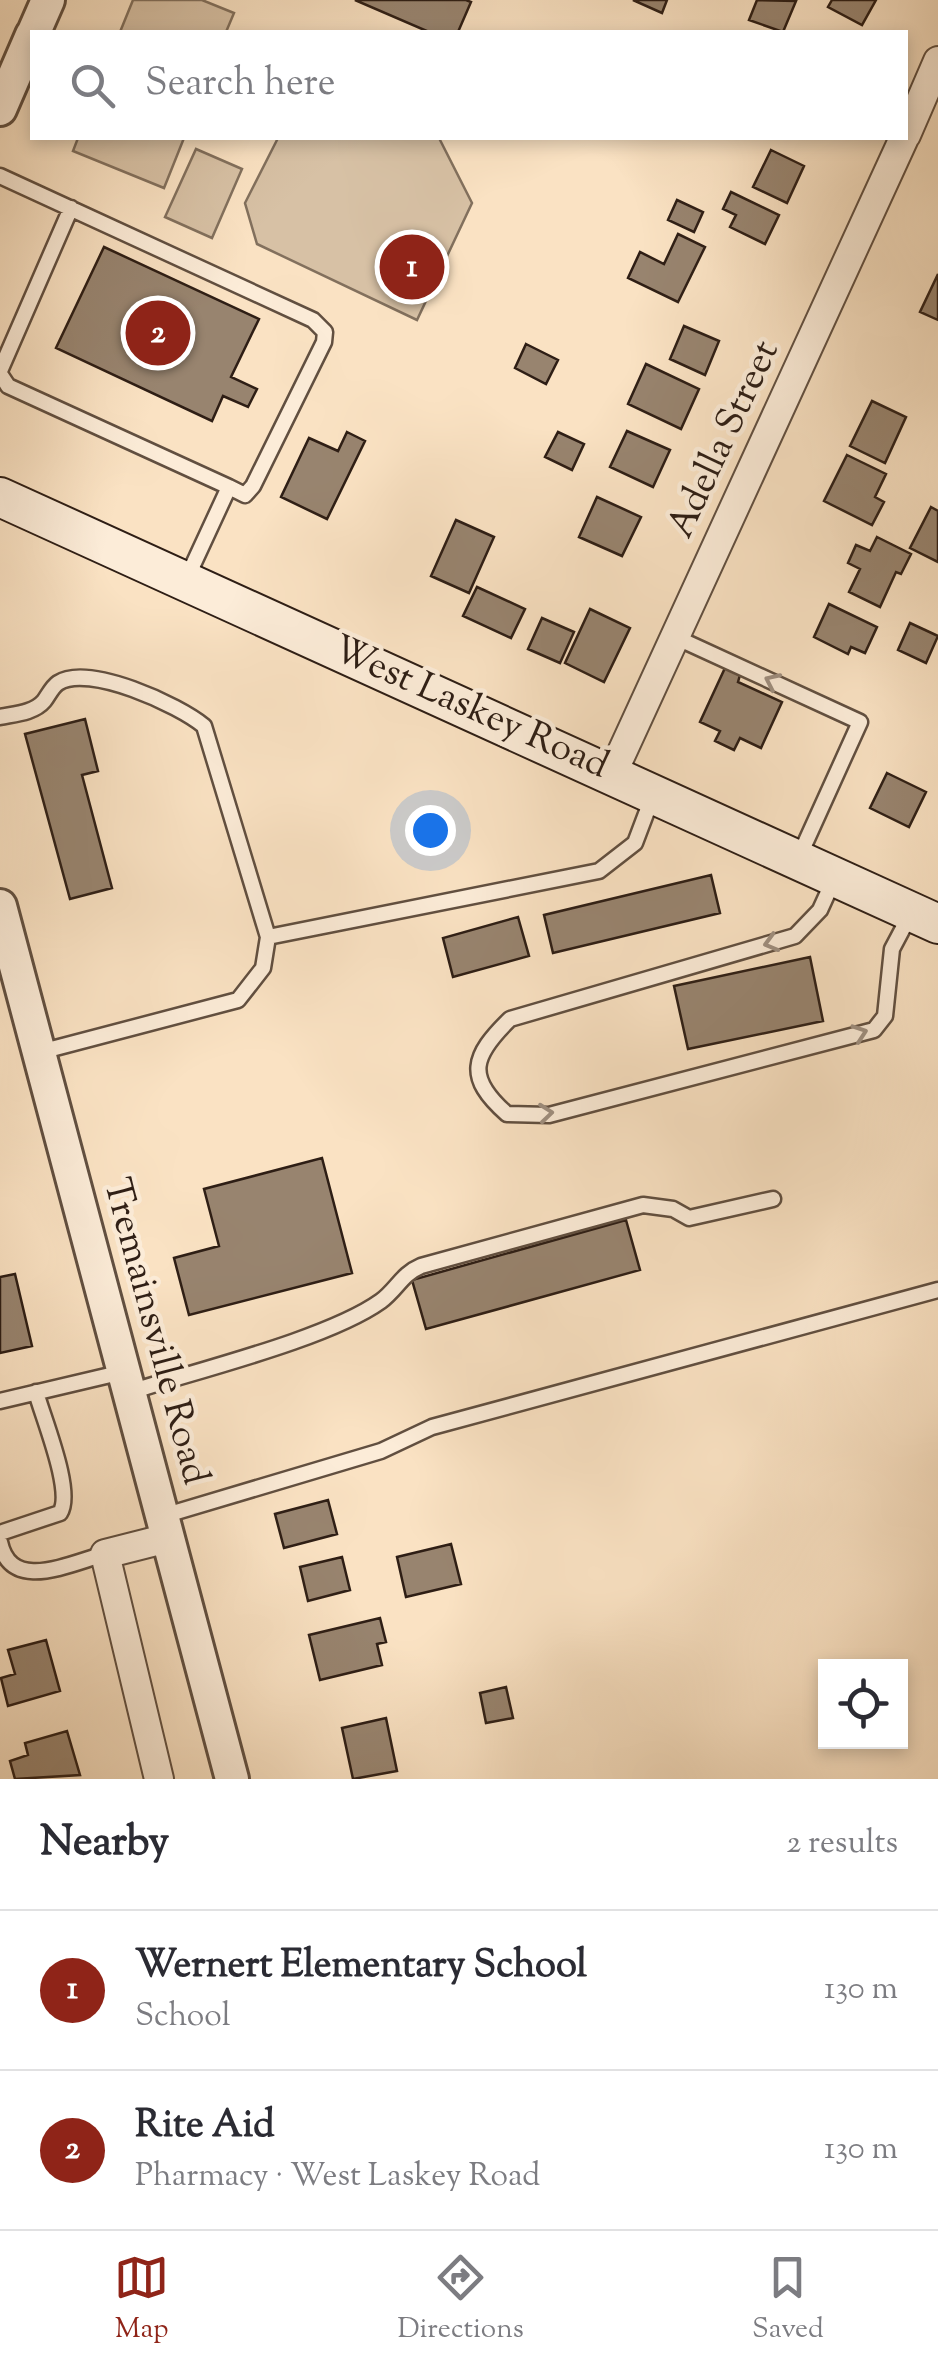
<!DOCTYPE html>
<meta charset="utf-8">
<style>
body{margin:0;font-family:"Sorts Mill Goudy",serif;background:#f7f7f7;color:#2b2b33}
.controls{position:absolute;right:30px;bottom:30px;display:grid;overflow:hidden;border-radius:0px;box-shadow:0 5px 15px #0003}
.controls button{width:90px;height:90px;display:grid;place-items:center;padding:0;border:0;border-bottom:2px solid #e1e1e2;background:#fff;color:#2b2b33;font:50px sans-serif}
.you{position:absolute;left:430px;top:830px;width:35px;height:35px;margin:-25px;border:8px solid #fff;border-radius:50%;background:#1a73e8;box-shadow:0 0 0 15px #1a73e833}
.badge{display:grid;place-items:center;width:65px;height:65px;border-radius:50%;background:#8f2418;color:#fff;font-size:32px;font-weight:700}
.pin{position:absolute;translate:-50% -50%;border:5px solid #fff;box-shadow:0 2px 10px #0006}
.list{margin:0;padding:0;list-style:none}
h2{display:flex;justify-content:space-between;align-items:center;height:130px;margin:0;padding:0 40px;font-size:42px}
h2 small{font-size:32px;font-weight:400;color:#7c7c81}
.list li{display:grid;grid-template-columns:65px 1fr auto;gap:30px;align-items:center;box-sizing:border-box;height:160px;padding:0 40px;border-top:2px solid #e1e1e2}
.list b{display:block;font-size:38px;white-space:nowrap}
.list p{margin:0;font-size:32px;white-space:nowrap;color:#7c7c81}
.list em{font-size:32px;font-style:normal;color:#7c7c81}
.icon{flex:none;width:55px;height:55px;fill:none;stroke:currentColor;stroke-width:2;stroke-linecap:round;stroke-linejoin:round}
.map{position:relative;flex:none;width:938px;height:1779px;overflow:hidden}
.search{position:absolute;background:#fff;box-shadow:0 5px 15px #0003;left:30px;right:30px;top:30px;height:110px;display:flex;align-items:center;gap:25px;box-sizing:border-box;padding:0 35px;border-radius:0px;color:#7c7c81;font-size:38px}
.sheet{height:450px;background:#fff}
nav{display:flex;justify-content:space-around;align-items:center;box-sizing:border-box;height:140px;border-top:2px solid #e1e1e2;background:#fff;font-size:28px;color:#7c7c81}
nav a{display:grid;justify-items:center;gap:5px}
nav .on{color:#8f2418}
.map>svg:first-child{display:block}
</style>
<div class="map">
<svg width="938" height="1779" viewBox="0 0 938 1779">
<rect width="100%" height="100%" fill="#fae2c3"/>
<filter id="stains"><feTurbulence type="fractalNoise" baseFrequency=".002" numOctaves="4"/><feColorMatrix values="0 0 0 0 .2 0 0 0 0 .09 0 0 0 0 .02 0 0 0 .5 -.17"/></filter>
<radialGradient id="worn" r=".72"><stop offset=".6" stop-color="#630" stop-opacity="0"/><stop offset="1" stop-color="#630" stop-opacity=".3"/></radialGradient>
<path fill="#d7c1a5" stroke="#82705d" stroke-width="2.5" d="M133 0H202L234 13 226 32H120Z
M78 138H184L164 188 73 151Z
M278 138H439L472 203 417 320 257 244 245 203Z
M196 149 242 169 212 238 165 217Z"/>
<path fill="#98846f" stroke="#2e1e15" stroke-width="2.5" d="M355 0H466L471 2 458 32H429Z
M633 0H667L662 13Z
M757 0 796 1 783 32 749 20Z
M832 0H876L862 25 828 7Z
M771 150 804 166 787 203 753 187Z
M731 192 779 215 765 244 730 227 736 215 723 209Z
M677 200 703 212 694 232 668 220Z
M678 234 705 247 678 302 628 278 640 252 664 264Z
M104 247 259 319 231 377 257 389 248 407 223 396 212 421 56 348Z
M938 274V320L920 312Z
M684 326 719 341 705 375 670 359Z
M526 344 558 360 546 384 515 368Z
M646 364 699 389 681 429 628 404Z
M872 401 906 417 885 463 850 446Z
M627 431 670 450 653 487 610 467Z
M347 432 365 441 327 519 281 497 309 438 338 451Z
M558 432 584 444 572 470 545 457Z
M847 455 886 474 875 497 884 502 872 525 824 501Z
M597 497 641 517 622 556 579 537Z
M931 507 938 511V562L910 548Z
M456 520 494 537 469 593 431 576Z
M877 537 911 554 901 574 896 572 880 607 849 592 860 569 848 563 856 545 870 551Z
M477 587 525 609 511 638 463 616Z
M829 604 877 627 865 653 851 647 848 654 814 637Z
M590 609 630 628 604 682 565 663Z
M542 618 574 632 560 663 528 649Z
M910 623 938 636 926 663 898 650Z
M725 668 740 675 738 682 782 702 761 748 740 738 734 750 715 741 720 731 700 722Z
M85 719 98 771 82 775 112 888 70 899 25 734Z
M887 773 926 792 909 827 870 808Z
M711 875 720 913 553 953 544 915Z
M518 917 529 956 453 977 443 938Z
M810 957 823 1021 688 1049 674 986Z
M322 1158 352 1273 189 1315 174 1258 219 1246 204 1189Z
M626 1220 640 1270 426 1329 412 1280Z
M15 1274 32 1346 0 1353V1277Z
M328 1500 337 1534 284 1548 275 1514Z
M451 1544 461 1584 406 1597 397 1557Z
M342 1557 350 1590 308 1601 300 1567Z
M380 1618 386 1642 377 1644 382 1665 320 1680 309 1635Z
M46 1640 60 1691 8 1706 1 1678 15 1674 8 1650Z
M506 1687 513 1718 486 1723 480 1693Z
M386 1718 397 1771 353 1779 342 1728Z
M67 1731 80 1775 15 1779 10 1761 28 1755 25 1743Z"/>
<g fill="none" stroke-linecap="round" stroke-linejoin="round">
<defs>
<path id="service" d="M0 176 313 320 325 332 324 342 253 486 245 495 229 487 186 580
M0 371 71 208
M0 374 8 386 229 487
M675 637 860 722 798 859
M0 717C14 714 34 713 44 701 48 696 52 687 58 683 88 663 179 705 204 726L268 937 263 968 238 1000 40 1052
M835 877 820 910 795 936 510 1019C472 1056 465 1077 507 1114L549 1115 874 1030 885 1016 892 949 910 915
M268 937 599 871 635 843 652 798
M130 1392C195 1371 328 1339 381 1301 397 1289 402 1274 421 1266L643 1205 673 1209 689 1218 773 1199
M0 1401 123 1372
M163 1516 381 1451 432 1427 938 1290
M0 1533 60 1513C74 1492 43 1418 36 1392
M0 1542C11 1593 68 1564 105 1554"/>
<path id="minor" d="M906 135 938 61
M612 774 904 138
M159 1779 105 1554 168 1538"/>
<path id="tertiary" d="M34 32 48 0
M0 109 32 35
M0 906 232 1779"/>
<path id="secondary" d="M0 497 938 924"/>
</defs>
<use href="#service" stroke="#614f40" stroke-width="19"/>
<use href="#minor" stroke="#614f40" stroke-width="32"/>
<use href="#tertiary" stroke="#614f40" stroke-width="38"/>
<use href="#secondary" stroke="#2e1e15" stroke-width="42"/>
<use href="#service" stroke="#fcecd8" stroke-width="14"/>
<use href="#minor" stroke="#fcecd8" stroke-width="28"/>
<use href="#tertiary" stroke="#fcecd8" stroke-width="32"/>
<use href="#secondary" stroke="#fcecd8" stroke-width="38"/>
</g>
<defs><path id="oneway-chevron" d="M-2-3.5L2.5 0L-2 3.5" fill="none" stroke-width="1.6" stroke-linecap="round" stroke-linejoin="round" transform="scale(2.5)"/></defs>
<g stroke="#9f8f80">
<use href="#oneway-chevron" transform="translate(772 681) rotate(-155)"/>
<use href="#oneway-chevron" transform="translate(771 943) rotate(164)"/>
<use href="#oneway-chevron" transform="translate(860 1033) rotate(-19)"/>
<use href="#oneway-chevron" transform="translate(546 1113) rotate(-6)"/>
</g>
<g text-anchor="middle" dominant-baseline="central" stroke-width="9" stroke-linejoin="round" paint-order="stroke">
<g font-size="38" fill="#2e1e15" stroke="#fcecd8">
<text transform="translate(725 440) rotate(-65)">Adella Street</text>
<text transform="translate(470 709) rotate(24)">West Laskey Road</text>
<text transform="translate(154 1332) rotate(75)">Tremainsville Road</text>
</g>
</g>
<rect width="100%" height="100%" filter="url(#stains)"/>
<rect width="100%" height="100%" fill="url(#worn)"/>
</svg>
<div class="controls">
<button><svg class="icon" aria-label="locate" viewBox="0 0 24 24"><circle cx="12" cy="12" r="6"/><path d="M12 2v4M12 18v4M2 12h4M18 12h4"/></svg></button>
</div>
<div class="you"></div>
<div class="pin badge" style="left:412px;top:267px">1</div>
<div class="pin badge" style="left:158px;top:333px">2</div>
<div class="search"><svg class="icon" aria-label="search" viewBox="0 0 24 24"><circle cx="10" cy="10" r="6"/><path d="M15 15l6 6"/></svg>Search here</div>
</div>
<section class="sheet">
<h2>Nearby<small>2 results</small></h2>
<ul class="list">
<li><span class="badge">1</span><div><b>Wernert Elementary School</b><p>School</p></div><em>130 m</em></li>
<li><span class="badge">2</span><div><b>Rite Aid</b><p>Pharmacy · West Laskey Road</p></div><em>130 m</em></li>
</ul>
</section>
<nav>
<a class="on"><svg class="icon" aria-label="map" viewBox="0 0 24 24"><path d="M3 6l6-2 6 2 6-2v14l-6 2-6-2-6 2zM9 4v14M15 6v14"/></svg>Map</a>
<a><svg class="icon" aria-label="directions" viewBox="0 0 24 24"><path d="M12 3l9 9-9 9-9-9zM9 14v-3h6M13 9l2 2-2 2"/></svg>Directions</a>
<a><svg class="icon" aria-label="saved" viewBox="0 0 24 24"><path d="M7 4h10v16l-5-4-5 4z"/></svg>Saved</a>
</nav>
